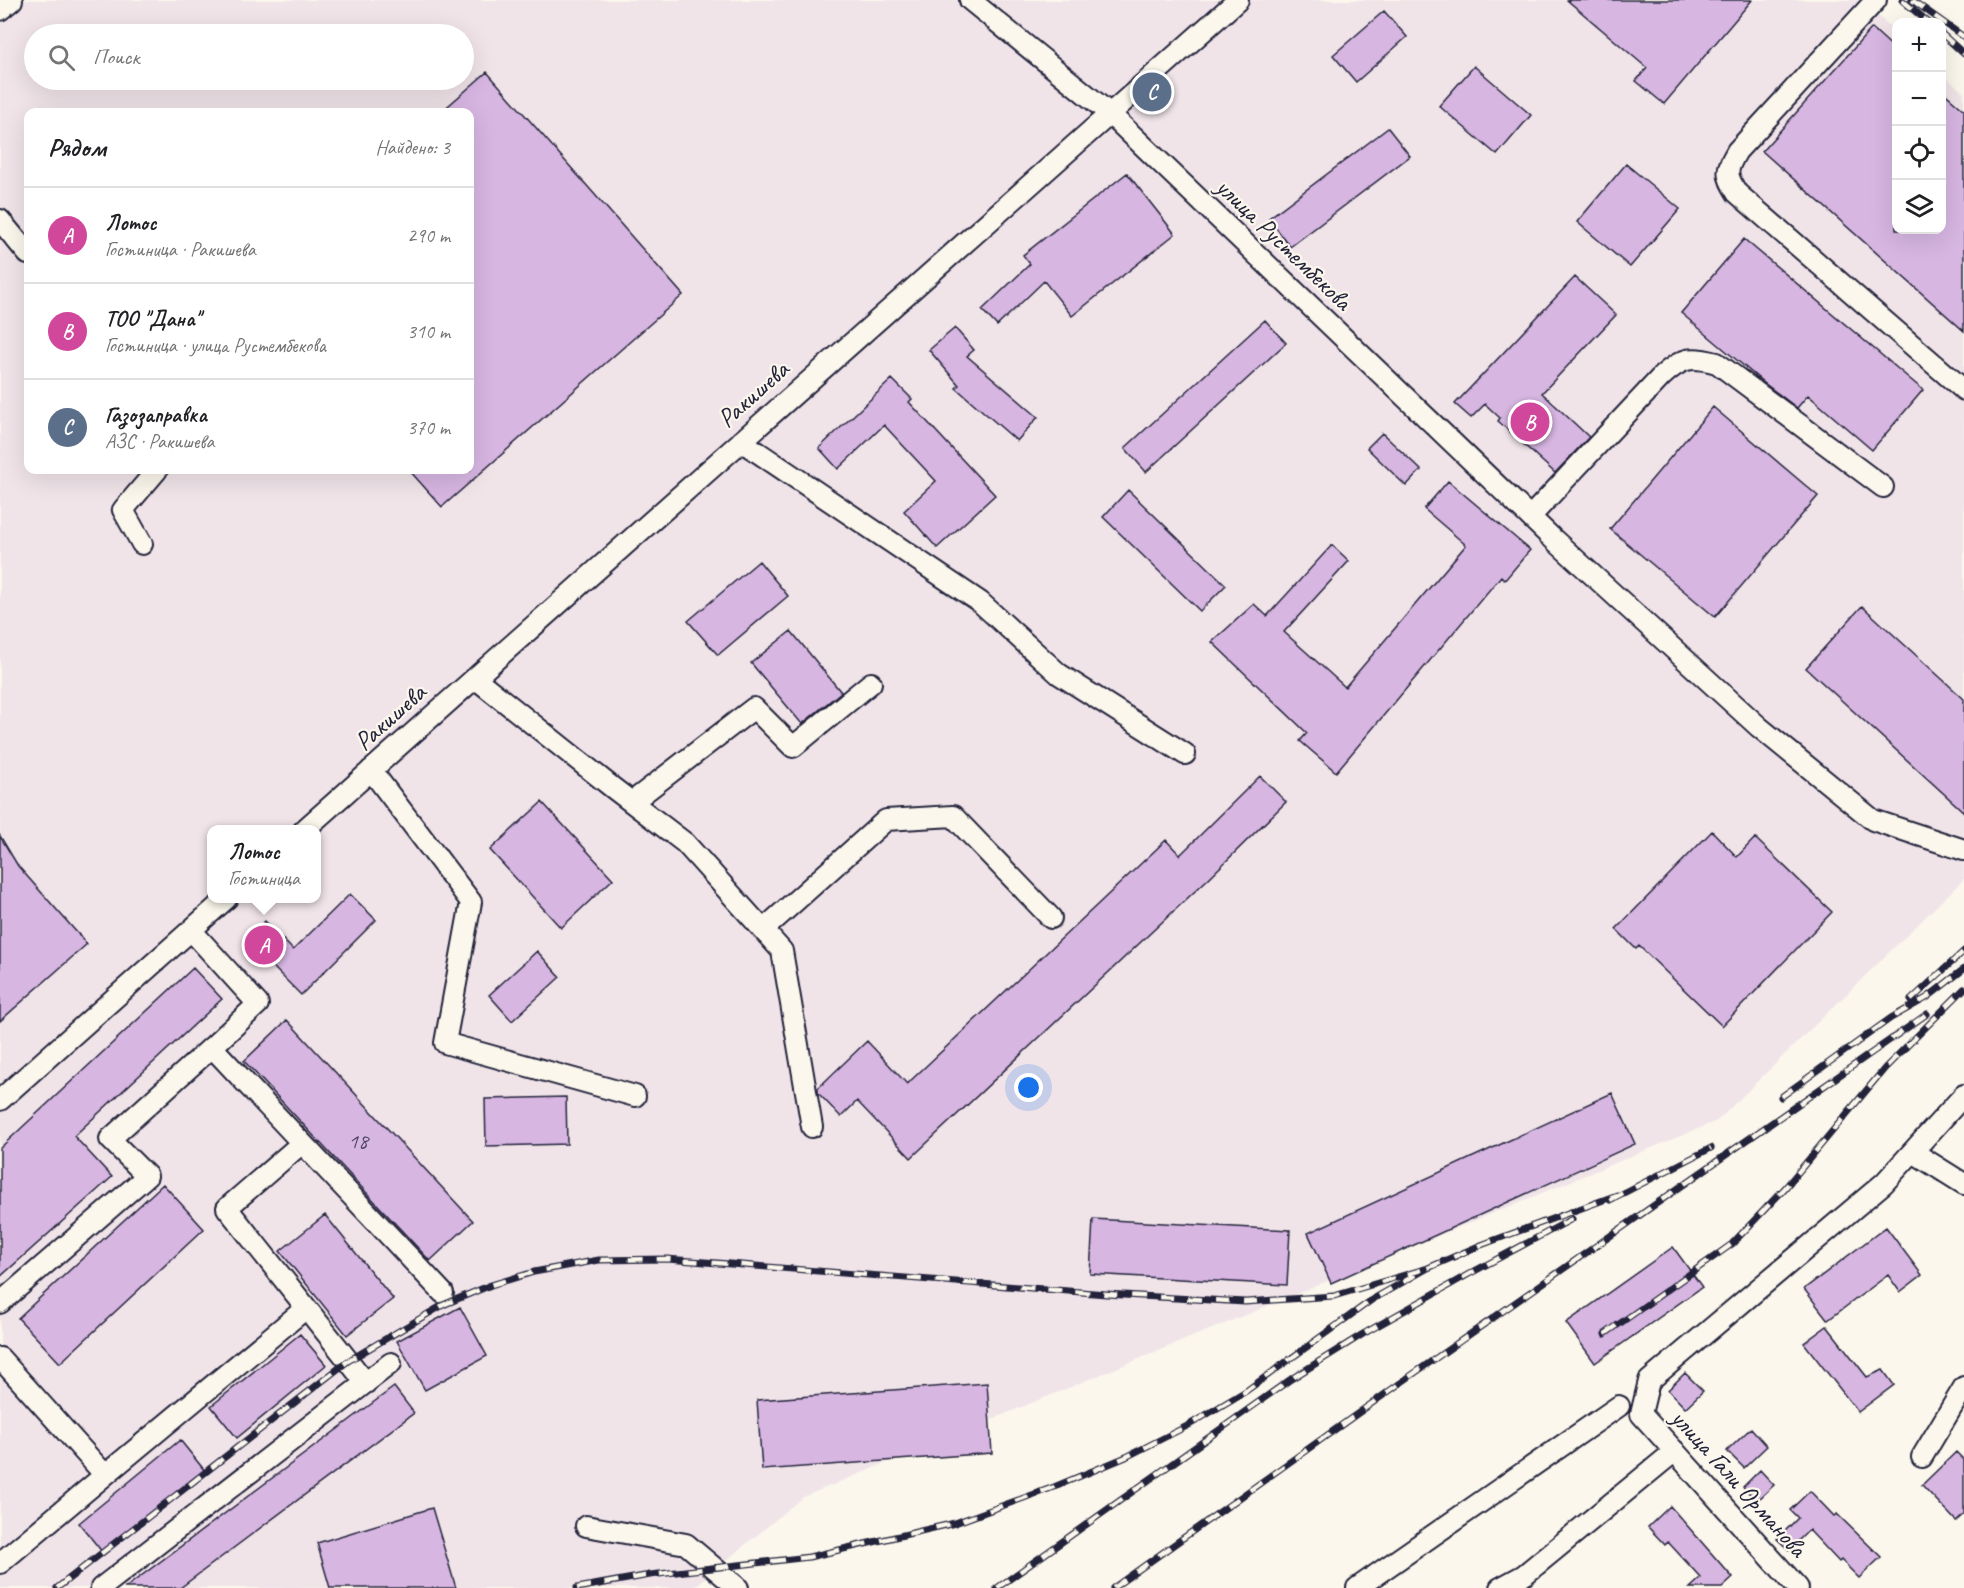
<!DOCTYPE html>
<html lang="ru">
<meta charset="utf-8">
<style>
body{margin:0;font-family:Caveat,sans-serif;background:#f2f2f2;color:#202124}
.controls{position:absolute;right:18px;top:18px;display:grid;overflow:hidden;border-radius:12px;box-shadow:0 6px 24px #0002}
.controls button{width:54px;height:54px;display:grid;place-items:center;padding:0;border:0;border-bottom:2px solid #e0e0e0;background:#fff;color:#202124;font:30px sans-serif}
.you{position:absolute;left:1029px;top:1088px;width:21px;height:21px;margin:-15px;border:4px solid #fff;border-radius:50%;background:#1a73e8;box-shadow:0 0 0 9px #1a73e833}
.badge{display:grid;place-items:center;width:39px;height:39px;border-radius:50%;background:#ea580c;color:#fff;font-size:20px;font-weight:700}
.pin{position:absolute;translate:-50% -50%;border:3px solid #fff;box-shadow:0 2px 6px #0006}
.popup{position:absolute;left:207px;top:825px;width:114px;height:78px;box-sizing:border-box;display:grid;place-content:center;border-radius:12px;background:#fff;filter:drop-shadow(0 2px 4px #0005);font-size:20px;white-space:nowrap;color:#757577}
.popup b{font-size:22px;color:#202124}
.popup::after{content:'';position:absolute;left:50%;top:100%;margin-left:-12px;border:12px solid transparent;border-top-color:#fff}
.list{margin:0;padding:0;list-style:none}
h2{display:flex;justify-content:space-between;align-items:center;height:78px;margin:0;padding:0 24px;font-size:26px}
h2 small{font-size:20px;font-weight:400;color:#757577}
.list li{display:grid;grid-template-columns:39px 1fr auto;gap:18px;align-items:center;box-sizing:border-box;height:96px;padding:0 24px;border-top:2px solid #e0e0e0}
.list b{display:block;font-size:22px;white-space:nowrap}
.list p{margin:0;font-size:20px;white-space:nowrap;color:#757577}
.list em{font-size:20px;font-style:normal;color:#757577}
.icon{flex:none;width:33px;height:33px;fill:none;stroke:currentColor;stroke-width:2;stroke-linecap:round;stroke-linejoin:round}
.map{position:relative;flex:none;width:1964px;height:1588px;overflow:hidden}
.search{position:absolute;background:#fff;box-shadow:0 6px 24px #0002;left:24px;top:24px;width:450px;height:66px;display:flex;align-items:center;gap:15px;box-sizing:border-box;padding:0 21px;border-radius:33px;color:#757577;font-size:22px}
.panel{position:absolute;background:#fff;box-shadow:0 6px 24px #0002;left:24px;top:108px;width:450px;height:366px;border-radius:12px}
.map>svg:first-child{display:block}
</style>
<div class="map">
<svg width="1964" height="1588" viewBox="0 0 1964 1588">
<rect width="100%" height="100%" fill="#fbf7ec"/>
<filter id="ink" filterUnits="userSpaceOnUse"><feTurbulence type="fractalNoise" baseFrequency=".0167" numOctaves="2"/><feDisplacementMap in="SourceGraphic" scale="12" xChannelSelector="R" yChannelSelector="G"/><feConvolveMatrix kernelMatrix="1 2 1 2 8 2 1 2 1" color-interpolation-filters="sRGB"/></filter>
<g filter="url(#ink)">
<path fill="#f0e4e9" fill-rule="evenodd" d="M0 0H1861L1896 32V230H1942V73L1964 93V879L1717 1121 803 1497 693 1588H0ZM34 34H464V80H34ZM28 112H470V470H28ZM212 830H316V898H212Z"/>
<path fill="#d7b6e2" stroke="#22223b" stroke-width="1.5" d="M1567 0H1752L1664 104 1636 81 1647 68Z
M1384 11 1407 37 1356 82 1333 55Z
M1872 28 1896 50V230H1941V90L1964 110V331L1762 151Z
M1474 66 1531 115 1497 155 1439 106Z
M487 72 683 295 442 507 409 470H470V112H441Z
M1388 128 1410 156 1290 247 1269 218Z
M1626 164 1680 209 1630 267 1577 222Z
M1127 173 1175 234 1072 316 1044 281 997 326 982 310 1030 264 1023 255Z
M1744 239 1923 390 1872 450 1808 395 1797 408 1764 383 1681 313Z
M1575 277 1616 315 1542 393 1589 437 1555 473 1498 421 1500 418 1485 404 1471 418 1455 404Z
M1265 320 1286 343 1146 472 1125 448Z
M955 328 974 350 967 356 1038 417 1017 441 956 388 959 385 929 350Z
M892 379 912 399 909 402 995 495 937 548 904 511 936 481 884 425 838 469 819 448Z
M1713 407 1818 496 1715 617 1610 529Z
M1382 433 1421 470 1406 486 1367 448Z
M1448 481 1530 550 1505 580 1501 576 1336 772 1300 741 1307 733 1212 642 1254 604 1267 616 1332 545 1349 561 1284 632 1345 687 1466 545 1424 509Z
M1128 490 1226 585 1200 611 1103 517Z
M759 561 788 596 718 655 688 621Z
M1862 606 1964 699V812L1806 668Z
M791 631 841 692 802 724 751 663Z
M1260 776 1286 802 1209 878 911 1158 857 1101 841 1117 818 1093V1088L867 1041 907 1084 1166 840 1180 855Z
M542 802 613 879 561 928 490 850Z
M1712 831 1737 857 1755 838 1832 912 1722 1026 1639 946 1636 949 1616 929Z
M0 836 18 866 87 944 0 1021Z
M350 894 376 920 301 995 246 940 265 921 293 950Z
M537 951 560 977 512 1021 489 995Z
M193 968 222 999 74 1136 112 1177 0 1277V1148Z
M287 1020 473 1221 430 1261 244 1061Z
M1612 1093 1635 1144 1331 1283 1308 1233Z
M566 1097 567 1144 486 1146 485 1099Z
M163 1184 204 1229 60 1363 18 1318Z
M325 1215 393 1299 347 1335 280 1251Z
M1093 1219 1290 1230 1287 1285 1090 1274Z
M1886 1227 1922 1275 1900 1292 1888 1275 1828 1320 1804 1289Z
M1673 1247 1702 1287 1595 1363 1566 1323Z
M460 1307 487 1356 425 1390 397 1341Z
M1827 1326 1867 1377 1883 1370 1894 1385 1858 1412 1804 1343Z
M300 1334 326 1365 237 1438 211 1406Z
M1685 1373 1703 1391 1685 1408 1668 1390Z
M987 1383 992 1453 762 1470 757 1400Z
M394 1387 414 1413 180 1588H125Z
M1751 1428 1767 1446 1744 1468 1727 1451Z
M180 1440 205 1471 103 1553 79 1523Z
M1956 1452 1964 1460V1514L1956 1521 1922 1485Z
M1760 1470 1774 1485 1757 1501 1743 1487Z
M1810 1491 1834 1516 1837 1514 1881 1557 1859 1578 1841 1560 1839 1562 1809 1530 1789 1550 1777 1539 1798 1518 1790 1510Z
M1670 1506 1733 1578 1722 1588H1690L1701 1578 1668 1542 1665 1545 1648 1527Z
M432 1508 456 1588H330L317 1543Z"/>
<g fill="none" stroke-linecap="round" stroke-linejoin="round">
<defs>
<path id="minor" d="M970 0 1109 113 1551 537 1759 727 1873 820 1964 850
M1876 0 1737 151C1726 170 1725 174 1737 193L1964 390
M0 10 12 0
M0 220 28 254
M741 441 980 602 1059 674 1185 754
M1530 517 1662 376C1683 357 1691 356 1717 363L1883 487
M142 544 123 510 157 470
M475 678 613 788 685 843 782 951 812 1127
M371 770 471 902 445 1043 635 1096
M632 802 754 708 793 747 871 683
M304 830 1238 0
M191 930 258 1004 212 1047 443 1293
M763 930 886 820 953 816 1051 918
M0 1100 227 898
M302 1143 227 1208 366 1383
M1913 1152 1964 1184
M0 1303 147 1176 110 1139 212 1047
M0 1358 105 1475 0 1563
M1922 1457 1964 1387
M105 1475 306 1308
M586 1526 686 1544 738 1588
M101 1588 391 1363
M1357 1588 1619 1406
M1500 1588 1524 1575 1675 1451
M1798 1588 1641 1414 1649 1381 1884 1183 1964 1095"/>
</defs>
<use href="#minor" stroke="#22223b" stroke-width="24"/>
<use href="#minor" stroke="#fbf7ec" stroke-width="20"/>
<defs>
<path id="rail" d="M1902 0 1928 22
M1912 0 1964 37
M1942 34 1964 54
M1911 1000 1964 951
M1781 1097 1891 1018 1928 997 1964 969
M1610 1200 1711 1148
M1605 1334 1732 1244 1785 1188 1885 1068 1964 989
M57 1588 348 1361 443 1305 491 1285 534 1272 599 1260 667 1259 1106 1294 1245 1302 1334 1296 1428 1268
M577 1588 650 1575 809 1557 955 1523 1054 1487 1126 1457 1189 1425 1246 1391 1373 1299 1428 1268 1481 1245 1617 1195
M997 1588 1291 1379 1363 1334 1469 1274 1572 1219
M1113 1588 1399 1384 1927 1014"/>
</defs>
<use href="#rail" stroke="#22223b" stroke-width="7"/>
<use href="#rail" stroke="#fbf7ec" stroke-width="4.5" stroke-dasharray="14" stroke-linecap="butt"/>
</g>
</g>
<g text-anchor="middle" dominant-baseline="central" stroke-width="4.5" stroke-linejoin="round" paint-order="stroke">
<g font-size="22" fill="#4f4765">
<text x="358" y="1141">18</text>
</g>
<g font-size="26" fill="#22223b" stroke="#fbf7ec">
<text transform="translate(1284 244) rotate(44)">улица Рустембекова</text>
<text transform="translate(753 394) rotate(-42)">Ракишева</text>
<text transform="translate(390 717) rotate(-42)">Ракишева</text>
<text transform="translate(1739 1483) rotate(48)">улица Гали Орманова</text>
</g>
</g>
</svg>
<div class="controls">
<button>+</button>
<button>−</button>
<button><svg class="icon" aria-label="locate" viewBox="0 0 24 24"><circle cx="12" cy="12" r="6"/><path d="M12 2v4M12 18v4M2 12h4M18 12h4"/></svg></button>
<button><svg class="icon" aria-label="layers" viewBox="0 0 24 24"><path d="M12 4l9 5-9 5-9-5zM3 14l9 5 9-5"/></svg></button>
</div>
<div class="you"></div>
<div class="pin badge" style="left:264px;top:945px;background:#d1479c">A</div>
<div class="popup"><b>Лотос</b>Гостиница</div>
<div class="pin badge" style="left:1530px;top:422px;background:#d1479c">B</div>
<div class="pin badge" style="left:1152px;top:92px;background:#5c6f8a">C</div>
<div class="search"><svg class="icon" aria-label="search" viewBox="0 0 24 24"><circle cx="10" cy="10" r="6"/><path d="M15 15l6 6"/></svg>Поиск</div>
<section class="panel">
<h2>Рядом<small>Найдено: 3</small></h2>
<ul class="list">
<li><span class="badge" style="background:#d1479c">A</span><div><b>Лотос</b><p>Гостиница · Ракишева</p></div><em>290 m</em></li>
<li><span class="badge" style="background:#d1479c">B</span><div><b>ТОО &quot;Дана&quot;</b><p>Гостиница · улица Рустембекова</p></div><em>310 m</em></li>
<li><span class="badge" style="background:#5c6f8a">C</span><div><b>Газозаправка</b><p>АЗС · Ракишева</p></div><em>370 m</em></li>
</ul>
</section>
</div>
